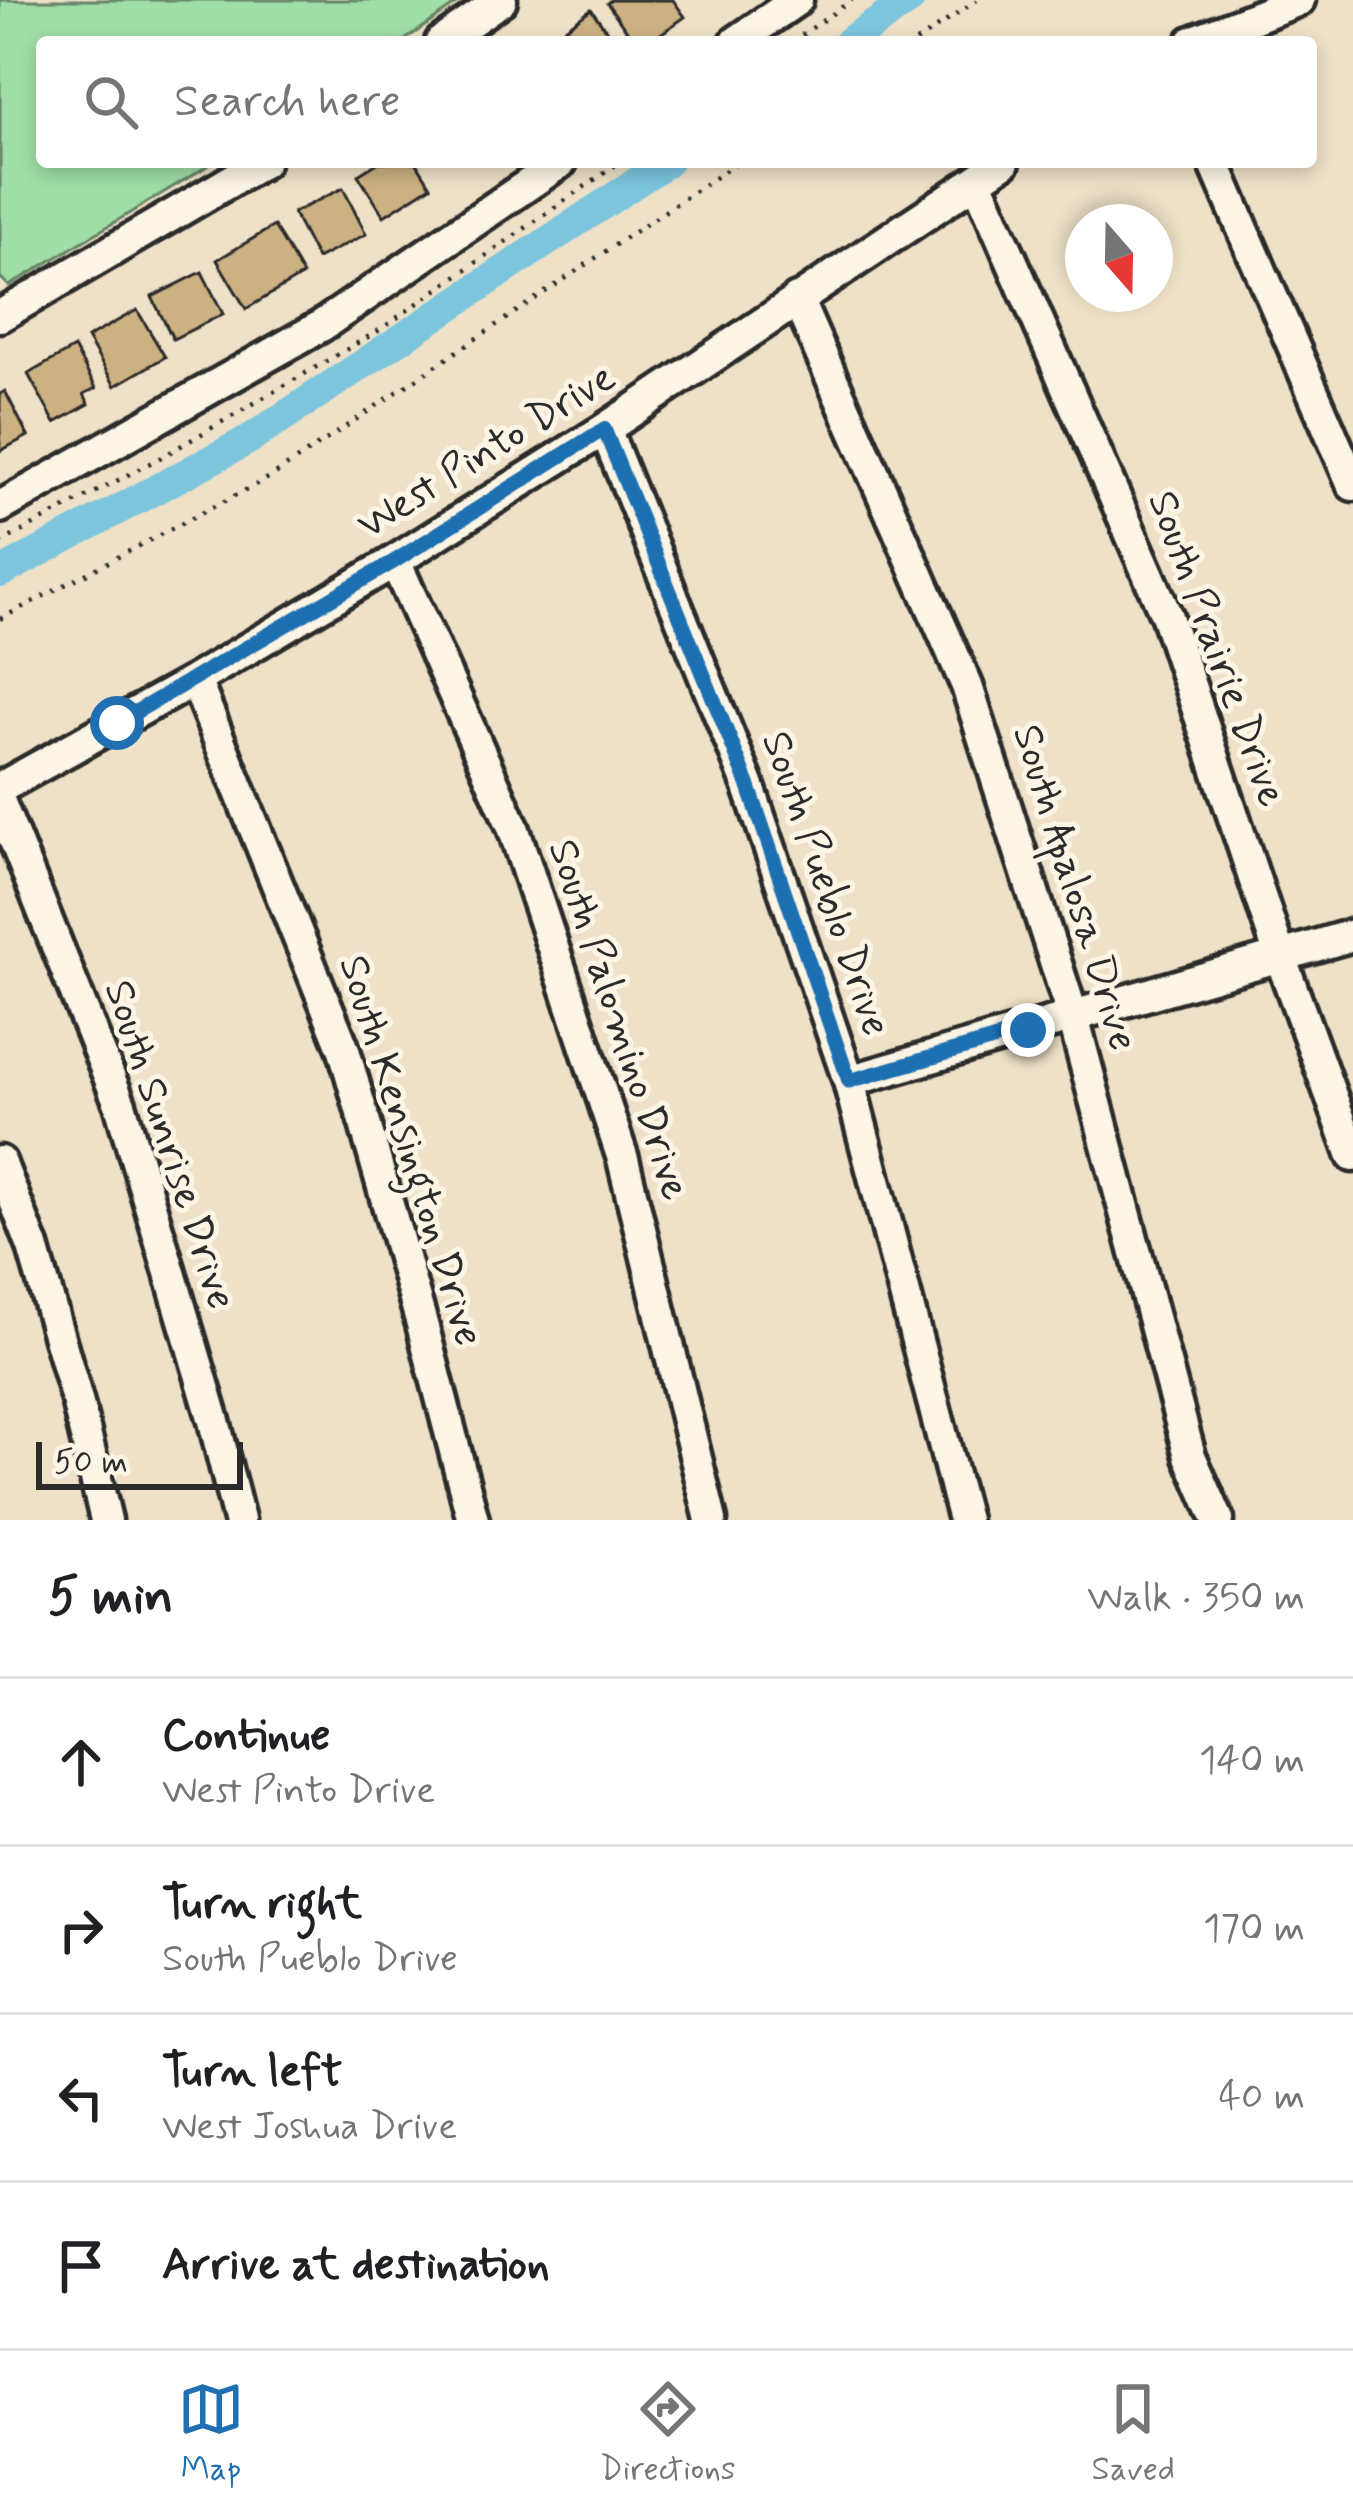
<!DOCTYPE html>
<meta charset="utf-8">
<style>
body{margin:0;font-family:Mynerve,sans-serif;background:#f2f2f2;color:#202124}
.compass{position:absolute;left:1065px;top:204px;width:108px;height:108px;border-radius:50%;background:#fff;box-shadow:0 6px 18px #0003;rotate:160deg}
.scale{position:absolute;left:36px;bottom:30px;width:207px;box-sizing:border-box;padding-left:12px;border:6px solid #2b2b2b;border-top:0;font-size:33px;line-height:42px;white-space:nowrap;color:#2b2b2b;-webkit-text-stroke:9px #fcf5e5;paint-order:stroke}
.stop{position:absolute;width:36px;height:36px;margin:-27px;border:9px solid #1f6fb2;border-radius:50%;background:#fff}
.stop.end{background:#1f6fb2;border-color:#fff;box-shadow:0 3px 12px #0008}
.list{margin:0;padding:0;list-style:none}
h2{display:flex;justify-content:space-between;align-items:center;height:156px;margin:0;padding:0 48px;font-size:51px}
h2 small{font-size:39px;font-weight:400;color:#757577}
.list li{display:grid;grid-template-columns:78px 1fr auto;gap:36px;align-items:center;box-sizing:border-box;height:168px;padding:0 48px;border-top:3px solid #e0e0e0}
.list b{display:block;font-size:45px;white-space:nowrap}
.list p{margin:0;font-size:39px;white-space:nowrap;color:#757577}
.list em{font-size:39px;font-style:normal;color:#757577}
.icon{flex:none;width:66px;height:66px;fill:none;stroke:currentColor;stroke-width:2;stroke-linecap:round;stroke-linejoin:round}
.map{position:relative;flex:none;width:1353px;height:1520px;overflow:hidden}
.search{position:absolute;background:#fff;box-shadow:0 6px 18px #0003;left:36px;right:36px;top:36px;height:132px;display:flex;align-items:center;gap:30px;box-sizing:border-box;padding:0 42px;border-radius:12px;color:#757577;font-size:45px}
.sheet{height:828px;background:#fff}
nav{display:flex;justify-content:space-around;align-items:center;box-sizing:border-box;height:168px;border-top:3px solid #e0e0e0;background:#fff;font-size:33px;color:#757577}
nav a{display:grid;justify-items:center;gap:6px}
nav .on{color:#1f6fb2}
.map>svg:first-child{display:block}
</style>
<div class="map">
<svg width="1353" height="1520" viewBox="0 0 1353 1520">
<rect width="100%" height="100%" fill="#eee1c7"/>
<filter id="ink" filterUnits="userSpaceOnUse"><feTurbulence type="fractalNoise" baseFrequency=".00833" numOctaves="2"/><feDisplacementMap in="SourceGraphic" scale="24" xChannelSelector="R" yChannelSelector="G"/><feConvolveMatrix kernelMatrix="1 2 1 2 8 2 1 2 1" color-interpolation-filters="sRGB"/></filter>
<g filter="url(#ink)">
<path fill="#9fdea6" stroke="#658468" stroke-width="3" d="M0 0H462L402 42H42V162H214L9 286 0 277Z"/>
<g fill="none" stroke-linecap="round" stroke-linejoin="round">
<path stroke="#7cc5dd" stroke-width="30" d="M848 42 910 0
M0 573 250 439 667 162"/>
</g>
<path fill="#ccb182" stroke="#2b2b2b" stroke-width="3" d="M611 0H673L685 17 649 42H635L607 3Z
M591 9 615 42H546Z
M379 162H416L431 186 384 216 358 175Z
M343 188 366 234 317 259 293 213Z
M274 226 303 275 246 309 217 260Z
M202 272 223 314 173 339 152 297Z
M137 310 165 357 115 386 87 338Z
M74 348 96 388 84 394 89 404 55 423 28 374Z
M5 391 28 436 0 451V394Z"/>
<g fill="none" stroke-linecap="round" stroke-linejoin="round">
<defs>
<path id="minor" d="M441 42 501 0
M736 42 797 0
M1192 42 1299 0
M1214 162 1353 485
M977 181 1167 617 1280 956 1353 1156
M797 299 967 686 1073 1017 1190 1456 1218 1520
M0 316 263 162
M605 429 748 784 849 1081 964 1520
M0 507 321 326 561 162
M395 561 513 827 623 1159 711 1520
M195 680 344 1050 422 1324 473 1520
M0 788 195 680 395 561 605 429 1004 162
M0 803 120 1104 214 1421 239 1520
M849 1081 1353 935
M0 1162 33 1247 77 1400 106 1520"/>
</defs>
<use href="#minor" stroke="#2b2b2b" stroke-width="39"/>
<path stroke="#2b2b2b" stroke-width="4.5" stroke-dasharray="3 9" stroke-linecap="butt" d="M792 42 852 0
M916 42 977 0
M0 543 167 454 378 331 620 162
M0 619 274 475 738 162"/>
<use href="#minor" stroke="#fcf5e5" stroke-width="30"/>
</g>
</g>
<g fill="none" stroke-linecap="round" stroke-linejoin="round" filter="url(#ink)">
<path stroke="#1f6fb2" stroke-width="15" d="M117 723 395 561 604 429 748 784 849 1081 1028 1030"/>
</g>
<g text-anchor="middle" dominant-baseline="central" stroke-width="10" stroke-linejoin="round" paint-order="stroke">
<g font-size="42" fill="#2b2b2b" stroke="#fcf5e5">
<text transform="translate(487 452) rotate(-32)">West Pinto Drive</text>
<text transform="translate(1216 649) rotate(70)">South Prairie Drive</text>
<text transform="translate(825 884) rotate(71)">South Pueblo Drive</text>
<text transform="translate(1074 888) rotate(73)">South Apalosa Drive</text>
<text transform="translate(618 1020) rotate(72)">South Palomino Drive</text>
<text transform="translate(169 1145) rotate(72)">South Sunrise Drive</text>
<text transform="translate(410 1151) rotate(73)">South Kensington Drive</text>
</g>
</g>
</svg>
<svg class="compass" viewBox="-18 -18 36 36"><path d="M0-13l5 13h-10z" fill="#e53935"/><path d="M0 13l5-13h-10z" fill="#757577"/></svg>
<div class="scale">50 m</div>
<div class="stop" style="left:117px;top:723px"></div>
<div class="stop end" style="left:1028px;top:1030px"></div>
<div class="search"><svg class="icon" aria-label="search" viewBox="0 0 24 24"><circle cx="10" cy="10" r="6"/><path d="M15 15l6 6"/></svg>Search here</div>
</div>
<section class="sheet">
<h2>5 min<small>Walk · 350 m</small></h2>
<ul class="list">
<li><svg class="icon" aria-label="ahead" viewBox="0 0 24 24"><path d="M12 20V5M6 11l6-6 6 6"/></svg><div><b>Continue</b><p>West Pinto Drive</p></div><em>140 m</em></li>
<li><svg class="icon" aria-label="right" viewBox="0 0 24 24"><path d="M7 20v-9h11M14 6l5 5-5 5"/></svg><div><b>Turn right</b><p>South Pueblo Drive</p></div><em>170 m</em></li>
<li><svg class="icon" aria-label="left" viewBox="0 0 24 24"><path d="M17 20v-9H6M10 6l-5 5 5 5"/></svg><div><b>Turn left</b><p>West Joshua Drive</p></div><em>40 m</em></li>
<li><svg class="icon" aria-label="arrive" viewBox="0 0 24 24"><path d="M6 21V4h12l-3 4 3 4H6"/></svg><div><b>Arrive at destination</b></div></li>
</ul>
</section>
<nav>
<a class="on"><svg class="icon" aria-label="map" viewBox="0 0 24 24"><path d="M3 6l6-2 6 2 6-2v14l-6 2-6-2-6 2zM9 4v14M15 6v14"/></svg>Map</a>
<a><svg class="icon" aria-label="directions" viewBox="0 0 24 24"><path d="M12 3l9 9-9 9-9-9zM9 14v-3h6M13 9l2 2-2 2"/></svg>Directions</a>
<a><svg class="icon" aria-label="saved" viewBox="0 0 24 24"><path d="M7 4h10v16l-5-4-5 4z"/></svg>Saved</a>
</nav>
